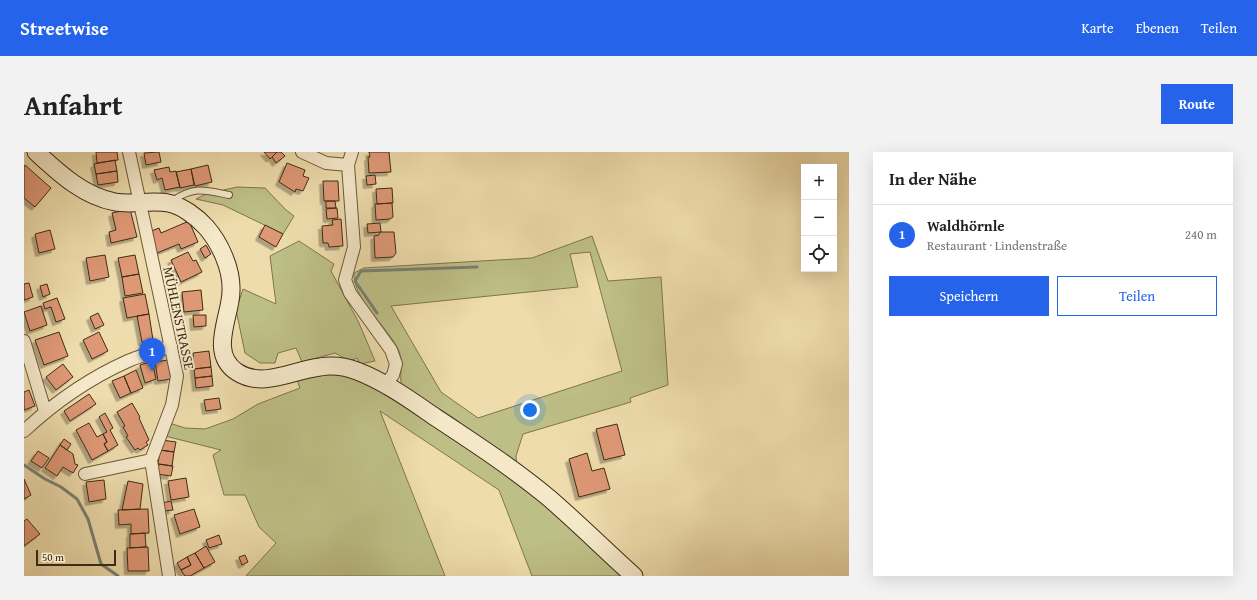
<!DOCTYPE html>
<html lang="de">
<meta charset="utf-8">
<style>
body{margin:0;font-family:"Gentium Book Plus",serif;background:#f2f2f2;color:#222}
.controls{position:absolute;right:12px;top:12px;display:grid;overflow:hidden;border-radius:0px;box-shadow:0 4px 16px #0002}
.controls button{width:36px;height:36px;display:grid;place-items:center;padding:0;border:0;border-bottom:1px solid #e0e0e0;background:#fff;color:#222;font:20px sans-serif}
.scale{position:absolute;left:12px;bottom:10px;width:80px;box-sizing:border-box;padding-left:4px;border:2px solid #402b15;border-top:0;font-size:11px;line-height:14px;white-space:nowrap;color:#402b15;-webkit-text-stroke:3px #f4e8c9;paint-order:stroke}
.you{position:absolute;left:506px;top:258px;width:14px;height:14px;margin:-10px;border:3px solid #fff;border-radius:50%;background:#1a73e8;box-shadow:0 0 0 6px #1a73e833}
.badge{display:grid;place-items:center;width:26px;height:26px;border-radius:50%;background:#2563eb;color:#fff;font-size:13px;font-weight:700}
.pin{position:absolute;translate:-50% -33px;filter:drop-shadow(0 1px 2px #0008)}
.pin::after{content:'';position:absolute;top:21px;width:14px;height:12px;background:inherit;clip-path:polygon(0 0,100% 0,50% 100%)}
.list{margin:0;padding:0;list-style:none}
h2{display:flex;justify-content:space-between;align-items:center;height:52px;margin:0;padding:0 16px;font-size:17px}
h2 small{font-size:13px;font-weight:400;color:#767676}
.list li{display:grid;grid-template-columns:26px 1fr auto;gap:12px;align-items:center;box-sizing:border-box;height:60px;padding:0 16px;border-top:1px solid #e0e0e0}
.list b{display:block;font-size:15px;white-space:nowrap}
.list p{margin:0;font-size:13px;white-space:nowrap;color:#767676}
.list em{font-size:13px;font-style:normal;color:#767676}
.actions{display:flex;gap:8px;padding:12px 16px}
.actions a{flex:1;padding:9px 0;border:1px solid #2563eb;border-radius:0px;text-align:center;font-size:14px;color:#2563eb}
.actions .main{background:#2563eb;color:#fff}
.icon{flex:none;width:22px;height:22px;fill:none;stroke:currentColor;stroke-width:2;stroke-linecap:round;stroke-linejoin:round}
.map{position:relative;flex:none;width:825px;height:424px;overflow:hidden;border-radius:0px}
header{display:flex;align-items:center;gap:24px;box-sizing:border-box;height:56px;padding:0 20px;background:#2563eb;color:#fff}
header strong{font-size:19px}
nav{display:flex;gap:22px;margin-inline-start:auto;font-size:14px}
.intro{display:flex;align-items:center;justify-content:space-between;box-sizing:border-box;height:96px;padding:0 24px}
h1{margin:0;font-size:28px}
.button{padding:10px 18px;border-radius:0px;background:#2563eb;color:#fff;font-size:14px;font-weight:700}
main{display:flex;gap:24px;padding:0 24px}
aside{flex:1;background:#fff;border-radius:0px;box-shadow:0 4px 16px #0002}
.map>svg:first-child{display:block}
</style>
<header>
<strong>Streetwise</strong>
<nav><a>Karte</a><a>Ebenen</a><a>Teilen</a></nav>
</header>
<div class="intro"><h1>Anfahrt</h1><a class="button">Route</a></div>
<main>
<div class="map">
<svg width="825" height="424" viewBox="0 0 825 424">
<defs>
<filter id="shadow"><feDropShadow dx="-3.5" dy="3.5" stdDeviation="0" flood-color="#0004"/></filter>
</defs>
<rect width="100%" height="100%" fill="#eedcac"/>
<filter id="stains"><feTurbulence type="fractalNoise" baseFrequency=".005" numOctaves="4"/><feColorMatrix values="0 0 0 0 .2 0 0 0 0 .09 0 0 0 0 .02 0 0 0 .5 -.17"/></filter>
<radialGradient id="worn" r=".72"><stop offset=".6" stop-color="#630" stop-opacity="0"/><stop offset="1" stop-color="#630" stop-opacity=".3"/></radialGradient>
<path fill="#bdbf86" stroke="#7e754e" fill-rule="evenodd" d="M213 35 241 36 262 58 270 64 259 82 199 53 172 47 182 42Z
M568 84 584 129 637 125 644 233 606 246 607 250 499 282 492 304 493 318C471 300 445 275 422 261 413 255 386 245 381 240 372 230 381 213 375 199 364 175 329 148 330 121L340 116 508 106ZM566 100 598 219 454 266 417 240 367 154 554 135 546 102Z
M275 89 310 112 307 119 335 171 351 209 336 212 333 206 326 209 311 201 278 210 272 196 254 201 251 211H236L221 201 212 158 219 137 252 152 246 104Z
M315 215 419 270 610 424H508L475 338 356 259 421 424H222L252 391 235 375 221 343H200L189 303 197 298 137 283 142 270 161 276 181 277 209 267 234 252 276 236 274 231 277 218Z"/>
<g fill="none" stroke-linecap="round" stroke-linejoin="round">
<path stroke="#798075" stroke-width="3" d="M353 161 331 129 337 119 453 115
M0 313 21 327 37 335 53 347 64 367 77 412 94 424"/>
</g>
<path fill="#de9876" stroke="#402b15" filter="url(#shadow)" d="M72 0H93L94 8 73 11Z
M135 0 137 10 122 13 120 1Z
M240 0H253L246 7Z
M253 0H257L261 4 252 11 248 5Z
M345 0H365L367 20 345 21 344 5H346Z
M91 8 93 19 72 22 70 12Z
M263 11 281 18 279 24 285 26 279 39 272 37 271 40 255 30Z
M1 13 27 36 11 55 0 46V15Z
M184 13 188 30 171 34 167 17Z
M145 15 146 20 152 19 156 35 141 38 138 26 133 28 130 18Z
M167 17 170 33 156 36 152 20Z
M93 19 94 30 74 33 72 22Z
M351 23 352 32 343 33 342 24Z
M299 29H314L315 49H300Z
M368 36 369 51 353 52 352 37Z
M302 49H311L312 56H302Z
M368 51 369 65 366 67 352 68 351 52Z
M313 56 314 66 303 67 302 57Z
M106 57 113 85 87 91 85 80 92 78 88 61Z
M317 67 319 94 305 95 304 91H299L298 74 309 73 308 68Z
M165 69 174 90 157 97 155 92 133 101 125 80 135 76 137 81Z
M356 71 357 80 344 81 343 72Z
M241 73 259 82 252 95 235 85Z
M26 78 31 97 15 101 11 82Z
M357 80H370L372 101 369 105 351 106 350 84 355 83V81Z
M182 93 187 102 181 106 176 97Z
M164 100 169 109 172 108 178 120 157 130 147 108Z
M81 103 85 125 66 129 62 106Z
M111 103 115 122 98 125 94 106Z
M115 122 119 141 101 144 98 125Z
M5 131 9 145 0 148V132Z
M23 132 26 142 19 145 16 134Z
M177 138 179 158 160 160 158 140Z
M121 142 125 162 103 166 99 146Z
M33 146 41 167 32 170 27 155 21 157 19 151Z
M17 154 23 173 6 179 0 160Z
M74 161 80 173 71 177 66 165Z
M125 162 129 188 118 190 113 164Z
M169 163H182V174L170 175Z
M35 180 44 204 20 213 11 188Z
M75 180 84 199 68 207 59 188Z
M185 199 187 215 170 217 169 201Z
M144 208 147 227 134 229 131 210Z
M128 209 132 227 121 231 116 213Z
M39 212 49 225 32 238 22 225Z
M187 215 188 224 171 226 170 217Z
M112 218 119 236 107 241 100 224Z
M100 224 107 241 96 246 88 229Z
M188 224 189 234 172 236 171 226Z
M5 238 11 254 0 258V240Z
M65 242 72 252 46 269 40 259Z
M195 246 197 257 182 259 180 248Z
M108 251 116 265 115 266 125 288 122 290 124 293 116 298 114 296 111 298 102 285 104 284 99 275 101 274 93 260Z
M81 261 89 276 86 278 94 293 84 299 80 292 83 290 79 282 83 280 75 265Z
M65 271 73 285 79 282 83 290 80 292 84 299 68 308 52 278Z
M593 272 601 303 580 308 572 277Z
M40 287 47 292 43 298 36 293Z
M138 288 152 290 150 300 136 298Z
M36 293 49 302 51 312 54 313 49 321 39 315 33 324 21 316Z
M136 298 150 300 148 314 134 312Z
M14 299 25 306 18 316 7 309Z
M563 301 568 319 580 316 586 337 555 345 545 307Z
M135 312 149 314 147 324 133 322Z
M162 326 165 345 147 348 144 329Z
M0 327 7 343 0 347Z
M80 328 82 347 65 350 62 330Z
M104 329 119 332 116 357 98 358Z
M147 349 149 358 140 359 138 351Z
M124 357 125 381 107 382V372L95 373 94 358Z
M170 357 176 375 156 382 150 363Z
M3 367 16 382 0 394V369Z
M121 381 122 395 106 396V382Z
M195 383 198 392 185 396 182 388Z
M182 394 191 410 180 416 171 401Z
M122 395H124L125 419H104L103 396Z
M171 401 180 416 166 424H161L157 418 167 413 163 405Z
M221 403 224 410 218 413 215 405Z
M163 405 167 413 157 418 153 411Z"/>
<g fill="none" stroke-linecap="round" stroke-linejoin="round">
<defs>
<path id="service" d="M148 49C170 34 180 38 205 43"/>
<path id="minor" d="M105 0 153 224 148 253 127 308 145 424
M278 0 302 11 324 13
M328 0 324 13 330 95 321 128 326 141 367 198 372 212 369 223 361 233
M0 189 21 259
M0 279C30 251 66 226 104 209 118 203 133 199 147 194
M61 322 127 308"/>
<path id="secondary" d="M12 0C35 21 59 44 91 50 108 53 127 48 144 51 157 53 173 65 182 75 196 91 208 117 207 139 207 164 184 201 213 220 239 237 269 218 296 215 308 213 322 215 333 219 362 230 389 250 414 267 452 292 490 317 525 346 554 371 581 398 610 424"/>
</defs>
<use href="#service" stroke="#6c573b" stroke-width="8"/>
<use href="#minor" stroke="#6c573b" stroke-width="14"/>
<use href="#secondary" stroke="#402b15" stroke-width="19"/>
<use href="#service" stroke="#f4e8c9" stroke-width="6"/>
<use href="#minor" stroke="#f4e8c9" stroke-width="12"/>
<use href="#secondary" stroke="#f4e8c9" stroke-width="17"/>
</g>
<g text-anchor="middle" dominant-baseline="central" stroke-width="4" stroke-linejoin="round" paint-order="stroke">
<g font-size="14" fill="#402b15" stroke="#f4e8c9">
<text transform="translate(155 166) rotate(78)">MÜHLENSTRASSE</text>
</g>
</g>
<rect width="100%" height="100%" filter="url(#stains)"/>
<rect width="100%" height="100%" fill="url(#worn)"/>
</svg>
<div class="controls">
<button>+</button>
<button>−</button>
<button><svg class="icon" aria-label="locate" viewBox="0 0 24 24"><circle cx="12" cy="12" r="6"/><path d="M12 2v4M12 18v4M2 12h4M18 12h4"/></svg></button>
</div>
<div class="scale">50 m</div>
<div class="you"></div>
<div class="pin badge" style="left:128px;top:219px">1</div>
</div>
<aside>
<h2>In der Nähe<small></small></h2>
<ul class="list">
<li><span class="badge">1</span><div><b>Waldhörnle</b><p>Restaurant · Lindenstraße</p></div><em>240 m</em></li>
</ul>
<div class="actions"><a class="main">Speichern</a><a>Teilen</a></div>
</aside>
</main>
